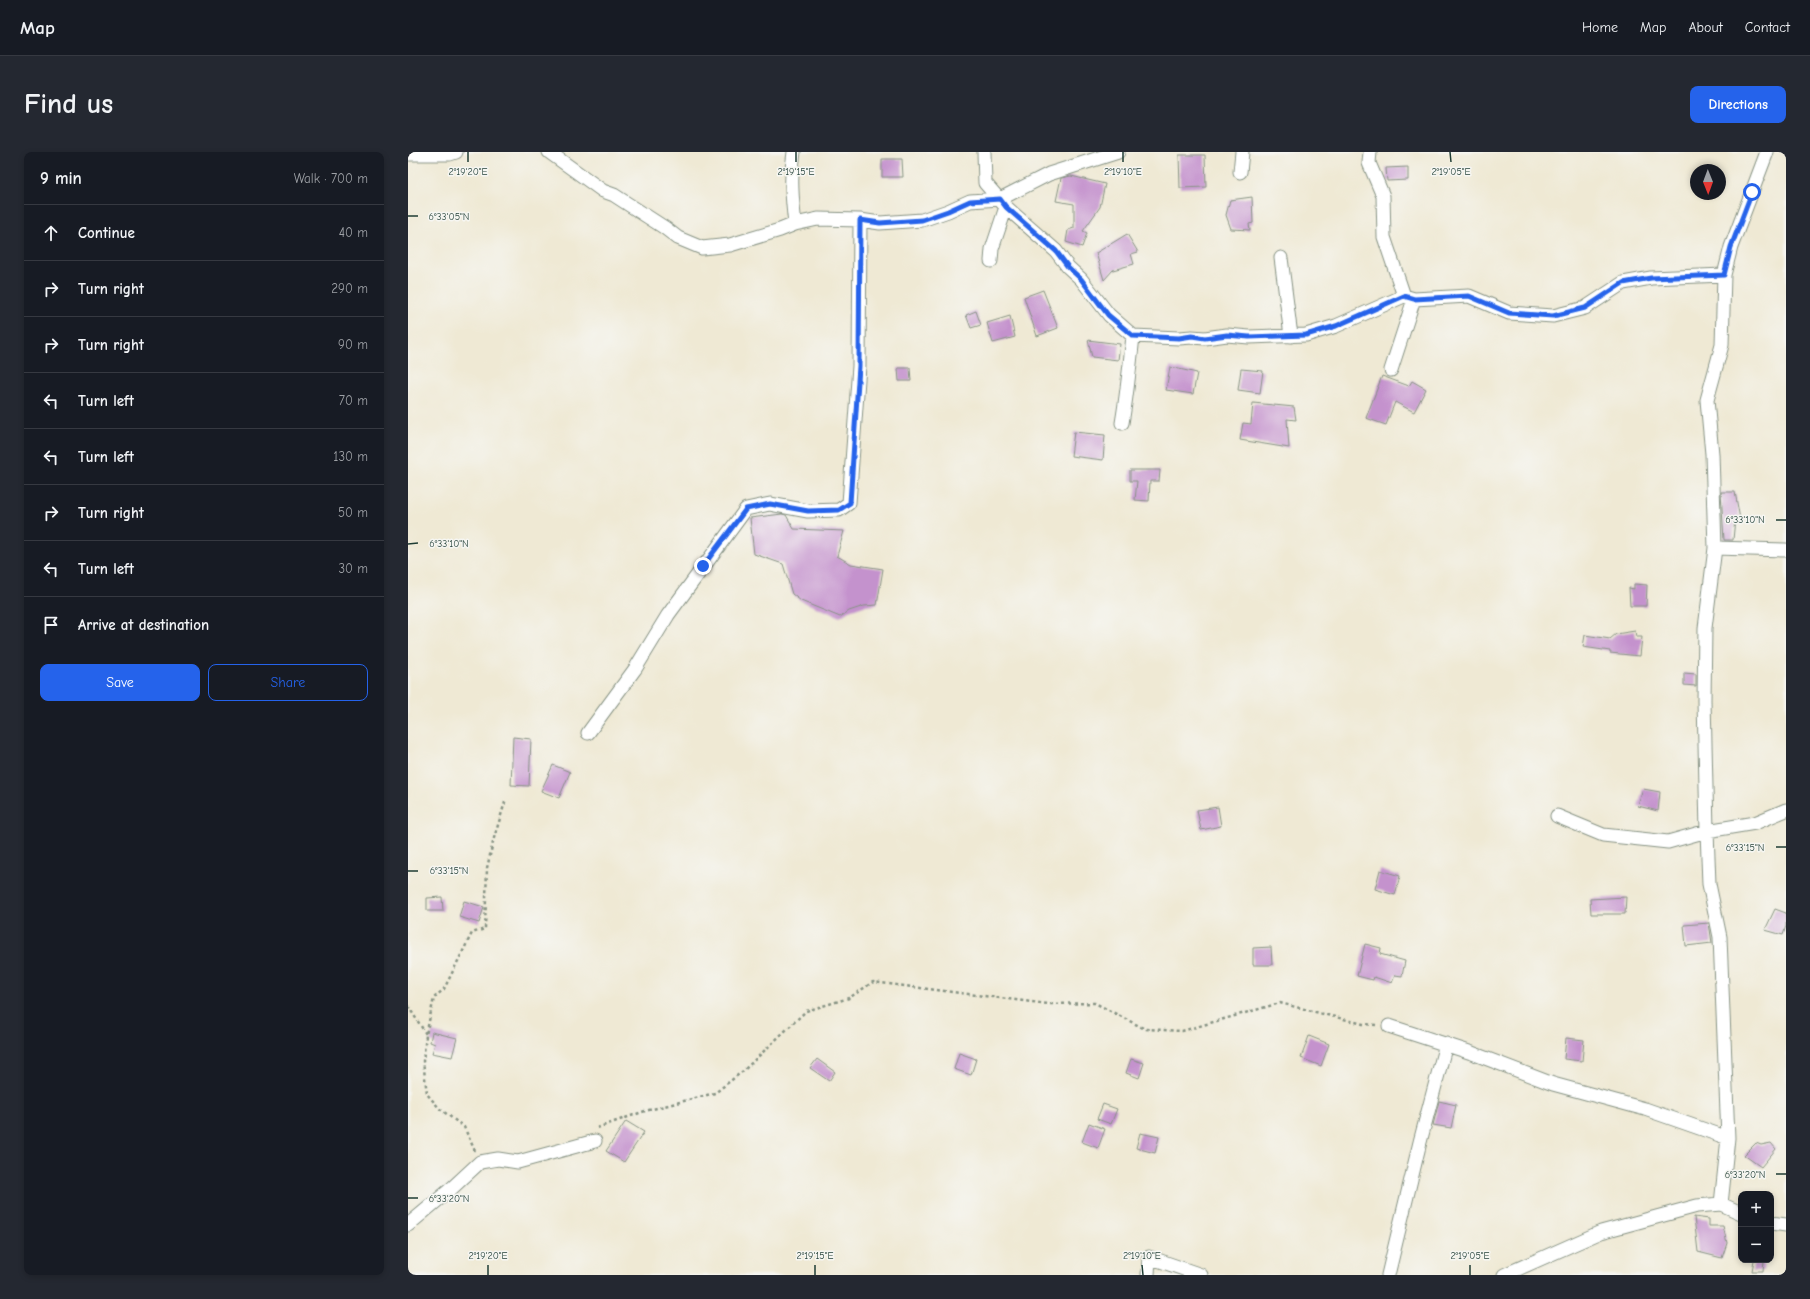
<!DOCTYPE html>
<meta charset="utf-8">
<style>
body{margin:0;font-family:"Comic Neue",sans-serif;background:#242831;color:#f1f3f6}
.controls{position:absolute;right:12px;bottom:12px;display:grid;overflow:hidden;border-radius:8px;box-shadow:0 2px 6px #0003}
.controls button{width:36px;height:36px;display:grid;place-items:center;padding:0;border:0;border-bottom:1px solid #363941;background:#171b24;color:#f1f3f6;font:20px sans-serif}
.compass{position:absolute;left:1282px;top:12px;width:36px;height:36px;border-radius:50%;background:#171b24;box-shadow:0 2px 6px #0003;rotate:179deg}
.stop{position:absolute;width:12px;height:12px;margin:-9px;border:3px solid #2563eb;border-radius:50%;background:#fff}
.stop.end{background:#2563eb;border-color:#fff;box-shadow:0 1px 4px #0008}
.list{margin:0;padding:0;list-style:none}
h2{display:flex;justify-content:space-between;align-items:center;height:52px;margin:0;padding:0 16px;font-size:17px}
h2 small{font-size:13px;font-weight:400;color:#9ea1a6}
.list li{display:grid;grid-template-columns:26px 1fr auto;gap:12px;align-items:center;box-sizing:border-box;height:56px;padding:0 16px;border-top:1px solid #363941}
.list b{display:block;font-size:15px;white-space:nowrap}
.list em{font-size:13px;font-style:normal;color:#9ea1a6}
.actions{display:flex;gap:8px;padding:12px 16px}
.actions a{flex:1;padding:9px 0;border:1px solid #2563eb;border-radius:8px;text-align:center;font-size:14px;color:#2563eb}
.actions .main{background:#2563eb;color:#fff}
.icon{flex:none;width:22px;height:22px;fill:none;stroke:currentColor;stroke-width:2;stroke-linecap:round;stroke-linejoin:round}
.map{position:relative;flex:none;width:1378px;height:1123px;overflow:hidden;border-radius:8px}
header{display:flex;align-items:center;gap:24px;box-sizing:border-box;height:56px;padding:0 20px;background:#171b24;border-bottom:1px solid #363941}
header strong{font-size:19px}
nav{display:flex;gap:22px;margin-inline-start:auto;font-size:14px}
.intro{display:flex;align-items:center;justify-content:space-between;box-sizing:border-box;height:96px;padding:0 24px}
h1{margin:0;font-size:28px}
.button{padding:10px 18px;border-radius:8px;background:#2563eb;color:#fff;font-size:14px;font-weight:700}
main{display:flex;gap:24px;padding:0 24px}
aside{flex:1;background:#171b24;border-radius:8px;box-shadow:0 2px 6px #0003}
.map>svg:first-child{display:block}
</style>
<header>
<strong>Map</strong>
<nav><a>Home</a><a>Map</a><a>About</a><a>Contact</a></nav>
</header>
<div class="intro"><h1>Find us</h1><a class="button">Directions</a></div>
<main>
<aside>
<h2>9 min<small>Walk · 700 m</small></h2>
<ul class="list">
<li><svg class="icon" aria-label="ahead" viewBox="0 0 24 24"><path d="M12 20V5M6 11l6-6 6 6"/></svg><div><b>Continue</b></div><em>40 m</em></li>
<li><svg class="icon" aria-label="right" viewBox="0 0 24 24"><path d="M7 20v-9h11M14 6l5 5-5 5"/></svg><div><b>Turn right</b></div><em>290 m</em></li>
<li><svg class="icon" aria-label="right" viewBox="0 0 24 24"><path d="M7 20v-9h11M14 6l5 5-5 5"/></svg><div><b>Turn right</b></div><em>90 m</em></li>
<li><svg class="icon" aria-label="left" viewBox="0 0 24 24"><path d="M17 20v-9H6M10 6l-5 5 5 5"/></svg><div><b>Turn left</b></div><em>70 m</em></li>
<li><svg class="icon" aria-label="left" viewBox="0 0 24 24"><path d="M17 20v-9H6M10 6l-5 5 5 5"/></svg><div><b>Turn left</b></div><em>130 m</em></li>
<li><svg class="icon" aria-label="right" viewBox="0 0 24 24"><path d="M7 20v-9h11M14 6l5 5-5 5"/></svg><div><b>Turn right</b></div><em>50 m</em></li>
<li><svg class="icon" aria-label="left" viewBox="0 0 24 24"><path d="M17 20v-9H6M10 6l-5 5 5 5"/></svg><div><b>Turn left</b></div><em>30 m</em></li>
<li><svg class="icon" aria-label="arrive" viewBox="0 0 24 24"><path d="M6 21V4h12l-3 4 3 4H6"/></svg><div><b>Arrive at destination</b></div></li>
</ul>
<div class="actions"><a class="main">Save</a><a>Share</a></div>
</aside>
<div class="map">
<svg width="1378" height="1123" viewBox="0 0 1378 1123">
<rect width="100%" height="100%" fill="#f6f6f2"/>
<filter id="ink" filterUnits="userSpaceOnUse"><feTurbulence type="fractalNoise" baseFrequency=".025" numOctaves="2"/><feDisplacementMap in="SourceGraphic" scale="8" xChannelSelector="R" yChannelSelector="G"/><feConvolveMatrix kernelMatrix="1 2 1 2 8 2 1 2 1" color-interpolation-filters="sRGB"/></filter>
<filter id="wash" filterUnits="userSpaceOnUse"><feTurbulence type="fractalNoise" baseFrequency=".012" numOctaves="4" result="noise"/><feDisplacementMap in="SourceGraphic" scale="16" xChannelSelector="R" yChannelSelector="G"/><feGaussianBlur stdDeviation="0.9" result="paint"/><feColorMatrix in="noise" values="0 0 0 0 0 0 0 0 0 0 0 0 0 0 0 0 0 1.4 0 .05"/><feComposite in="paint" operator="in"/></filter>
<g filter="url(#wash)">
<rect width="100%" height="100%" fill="#efe9d4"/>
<g id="blocks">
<path fill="#c492cd" d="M771 3H797L798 35 772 36Z
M474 7H494L495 25H474Z
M1000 15V28L979 29 978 16Z
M663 24 697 32 692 55 675 79 679 81 674 95 658 90 660 78 666 76V52L648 49 653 26Z
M844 45 845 71 841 72 842 78 823 77 818 63 822 48Z
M719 82 730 100 723 102 726 112 705 118 696 128 688 101Z
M635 138 650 176 629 184 616 145Z
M568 159 573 173 563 176 558 163Z
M602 164 607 185 585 191 579 171Z
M680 188 712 192 710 208 684 205Z
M762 215 789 221 785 242 758 238Z
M490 216H502L503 229H491Z
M833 217 855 219 852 241 830 238Z
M974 224 1001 234 1004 229 1018 237 1006 260 987 250 978 273 958 266Z
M845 251 886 255 888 268 879 267 881 296 832 288 835 271 843 272Z
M666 280 697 283 695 308 663 304Z
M722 318H752L751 329H742L741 349 727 348 729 329H722Z
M1313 340H1327L1332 367H1327L1325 388H1316Z
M374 362 378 363 386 377 436 379 429 404 443 412 475 417 469 453 456 454 441 459 432 465 393 449 384 442 375 412 346 402 342 366Z
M1226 432 1239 433 1238 454H1222L1221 436 1226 437Z
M1227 479 1228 485H1234L1232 504 1202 501V499L1175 495 1177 483 1202 487 1208 482Z
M1276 521 1288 522V534L1276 533Z
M105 585 123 587 121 634 103 633Z
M145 613 162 620 151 646 133 639Z
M1235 637 1252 640 1250 659 1230 654Z
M810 655 813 674 793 678 789 658Z
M972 718 992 724 987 743 967 737Z
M34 745 35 759H19V746Z
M1218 745 1217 762H1183L1182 747Z
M56 749 76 755 71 771 51 765Z
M1367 757 1378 761V774L1375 783 1357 778Z
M1301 771 1304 791 1278 794 1276 773Z
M957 792 973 796 972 802 997 809 994 824 987 823 984 831 966 825 965 828 949 824Z
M863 795 864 813H845V796Z
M24 880 49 886 44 905 24 901 27 892 22 890Z
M901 884 921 892 913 914 893 906Z
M1158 886 1176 888 1174 909 1156 907Z
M551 901 568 907 563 923 546 917Z
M409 907 427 920 421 929 402 916Z
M723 907 736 911 731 926 718 921Z
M1031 949 1048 953 1043 976 1025 973Z
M695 952 709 957 703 972 689 967Z
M218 969 236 980 216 1010 198 999Z
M681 971 697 977 690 996 674 990Z
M732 981 751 985 747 1001 728 996Z
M1348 991 1353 993 1363 991 1368 997 1353 1015 1336 1003Z
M1286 1065 1301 1067V1074H1315L1319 1091 1314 1106 1290 1100Z
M1346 1108H1356L1355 1119H1344Z"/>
</g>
</g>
<g filter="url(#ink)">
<use href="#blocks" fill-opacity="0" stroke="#879384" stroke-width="1"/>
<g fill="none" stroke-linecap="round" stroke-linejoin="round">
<defs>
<path id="minor" d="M141 0 195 39 206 43 257 76 270 86 294 96 322 93 372 78 387 72 410 67 452 68 472 71 514 68 540 59 562 49 592 47 641 22 710 0
M386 0C382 24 384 47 387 72
M576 0 577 31 598 55 648 99 660 115 673 127 701 163 725 184 771 186 784 185 797 186 819 183 841 185 898 183 928 174 996 144 1006 147 983 218
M962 0 961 11 975 44 976 85 996 144
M0 2H42L48 0
M832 20 834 0
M873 106 883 184
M583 109 584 97 598 55
M1006 147 1061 144 1101 161 1145 164 1177 156 1215 131 1243 126 1316 123
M714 271C719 242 722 213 725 184
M1307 396 1378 398
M180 581 227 517 260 463 338 357 362 352 400 359 431 358 441 351 451 214 452 68
M1149 664 1195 683 1260 690 1299 679 1347 671 1378 658
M981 874 1064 901 1145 932 1237 957 1320 986
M1313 1052 1320 986 1312 785 1301 732 1299 679 1296 548 1297 476 1307 396 1304 302 1299 248 1314 193 1316 123 1323 95 1359 0
M1363 1071 1378 1073
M0 1073 44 1036 72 1010 90 1007 110 1010 187 989
M740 1123 741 1105 793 1123
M980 1123 1012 990 1038 892
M1096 1123 1193 1080 1289 1054 1313 1052 1333 1061"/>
</defs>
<use href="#minor" stroke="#879384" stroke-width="15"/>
<path stroke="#879384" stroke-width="2.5" stroke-dasharray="3 3" stroke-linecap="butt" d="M0 854 18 882
M189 976 237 959 307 941 335 919 398 859 441 846 465 830 640 852 687 851 737 877 774 879 872 851 955 872 968 873
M67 999 56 975 32 957 19 942 15 909 18 883 26 846 36 837 64 781 77 777 79 716 86 686 98 647"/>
<use href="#minor" stroke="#fff" stroke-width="13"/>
</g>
</g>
<g fill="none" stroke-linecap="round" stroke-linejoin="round" filter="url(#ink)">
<path stroke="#2563eb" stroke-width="5" d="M295 414 338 357 362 352 400 359 431 358 442 351 451 214 452 68 472 71 514 68 540 59 562 49 592 47 598 55 648 99 660 115 673 127 700 163 725 184 771 186 784 184 797 186 819 183 841 185 898 183 928 174 996 144 1006 147 1061 144 1101 161 1145 164 1177 156 1215 131 1243 126 1316 123 1323 95 1344 40"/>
</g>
<path fill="none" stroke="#1f3d34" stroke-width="1.5" d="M60 0V10M388 0V10M715 0V10M1042 0 1043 10M0 64H10M1368 368H1378M0 392 10 391M1368 695H1378M0 719H10M1368 1022H1378M0 1046H10M80 1113V1123M407 1113V1123M734 1113 735 1123M1062 1113V1123"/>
<g font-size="10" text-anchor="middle" fill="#1f3d34" stroke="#f6f6f2" stroke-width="3" stroke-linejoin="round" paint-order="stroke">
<text x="60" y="23">2°19'20"E</text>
<text x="388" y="23">2°19'15"E</text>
<text x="715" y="23">2°19'10"E</text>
<text x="1043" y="23">2°19'05"E</text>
<text x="41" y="68">6°33'05"N</text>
<text x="1337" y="371">6°33'10"N</text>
<text x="41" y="395">6°33'10"N</text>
<text x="1337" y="699">6°33'15"N</text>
<text x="41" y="722">6°33'15"N</text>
<text x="1337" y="1026">6°33'20"N</text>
<text x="41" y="1050">6°33'20"N</text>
<text x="80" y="1107">2°19'20"E</text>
<text x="407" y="1107">2°19'15"E</text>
<text x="734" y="1107">2°19'10"E</text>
<text x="1062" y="1107">2°19'05"E</text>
</g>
</svg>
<div class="controls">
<button>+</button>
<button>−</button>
</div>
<svg class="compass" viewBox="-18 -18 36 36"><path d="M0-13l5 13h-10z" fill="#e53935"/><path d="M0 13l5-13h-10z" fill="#9ea1a6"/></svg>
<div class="stop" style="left:1344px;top:40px"></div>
<div class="stop end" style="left:295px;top:414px"></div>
</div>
</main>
